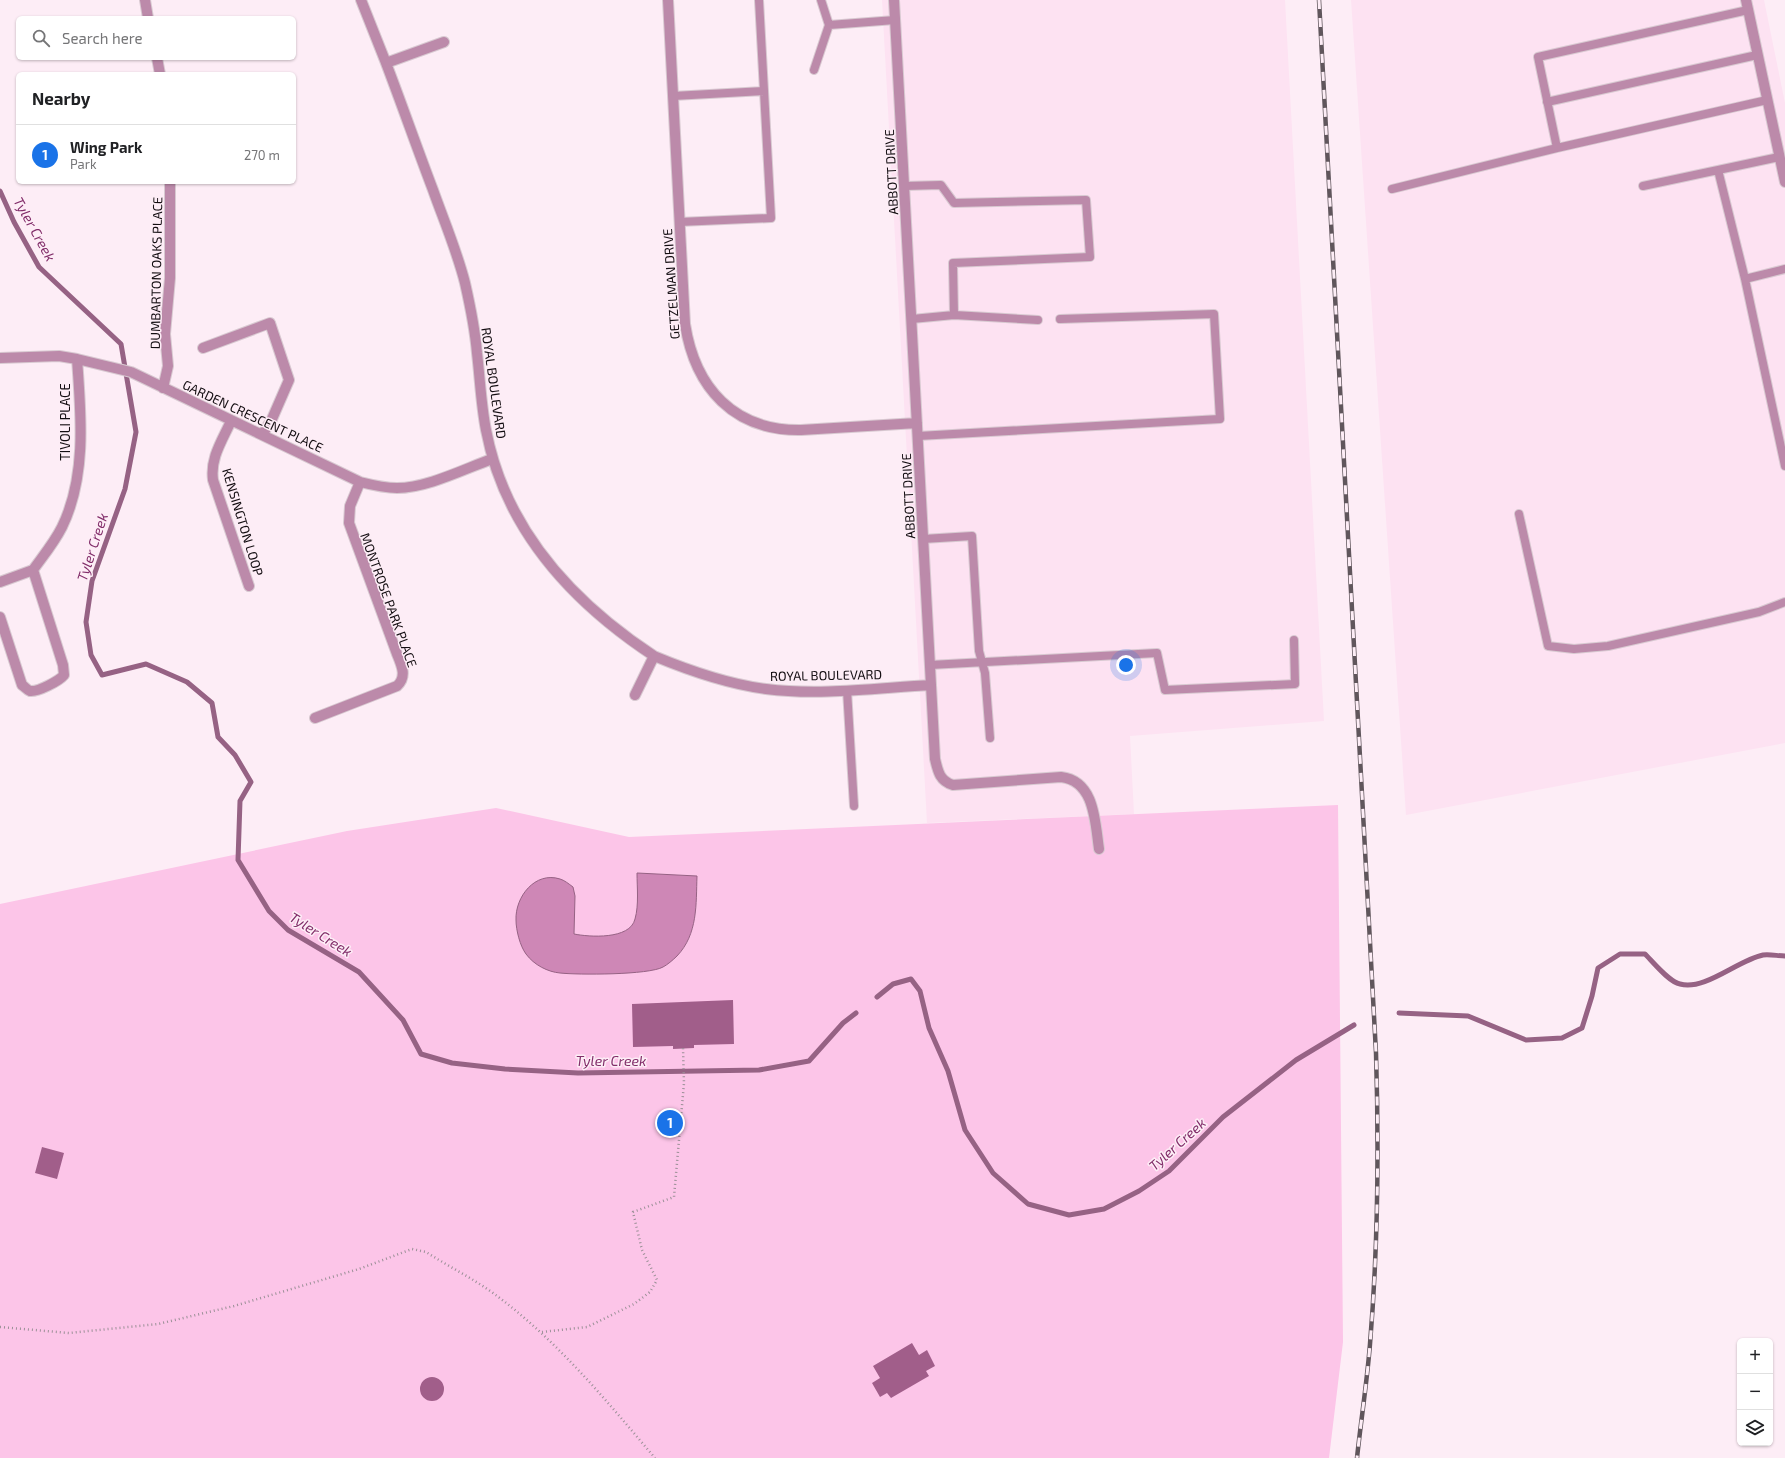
<!DOCTYPE html>
<meta charset="utf-8">
<style>
body{margin:0;font-family:"Exo 2",sans-serif;background:#f2f2f2;color:#202124}
.controls{position:absolute;right:12px;bottom:12px;display:grid;overflow:hidden;border-radius:6px;box-shadow:0 1px 3px #0004}
.controls button{width:36px;height:36px;display:grid;place-items:center;padding:0;border:0;border-bottom:1px solid #e0e0e0;background:#fff;color:#202124;font:20px sans-serif}
.you{position:absolute;left:1126px;top:665px;width:14px;height:14px;margin:-10px;border:3px solid #fff;border-radius:50%;background:#1a73e8;box-shadow:0 0 0 6px #1a73e833}
.badge{display:grid;place-items:center;width:26px;height:26px;border-radius:50%;background:#1a73e8;color:#fff;font-size:13px;font-weight:700}
.pin{position:absolute;translate:-50% -50%;border:2px solid #fff;box-shadow:0 1px 4px #0006}
.list{margin:0;padding:0;list-style:none}
h2{display:flex;justify-content:space-between;align-items:center;height:52px;margin:0;padding:0 16px;font-size:17px}
h2 small{font-size:13px;font-weight:400;color:#757577}
.list li{display:grid;grid-template-columns:26px 1fr auto;gap:12px;align-items:center;box-sizing:border-box;height:60px;padding:0 16px;border-top:1px solid #e0e0e0}
.list b{display:block;font-size:15px;white-space:nowrap}
.list p{margin:0;font-size:13px;white-space:nowrap;color:#757577}
.list em{font-size:13px;font-style:normal;color:#757577}
.icon{flex:none;width:22px;height:22px;fill:none;stroke:currentColor;stroke-width:2;stroke-linecap:round;stroke-linejoin:round}
.map{position:relative;flex:none;width:1785px;height:1458px;overflow:hidden}
.search{position:absolute;background:#fff;box-shadow:0 1px 3px #0004;left:16px;top:16px;width:280px;height:44px;display:flex;align-items:center;gap:10px;box-sizing:border-box;padding:0 14px;border-radius:6px;color:#757577;font-size:15px}
.panel{position:absolute;background:#fff;box-shadow:0 1px 3px #0004;left:16px;top:72px;width:280px;height:112px;border-radius:6px}
.map>svg:first-child{display:block}
</style>
<div class="map">
<svg width="1785" height="1458" viewBox="0 0 1785 1458">
<rect width="100%" height="100%" fill="#fdedf6"/>
<path fill="#fde2f2" d="M882 0H1285L1324 721 1130 736 1134 814 927 823Z
M1351 0H1764L1785 103V743L1406 815Z"/>
<path fill="#fcc5e8" d="M1338 805 1343 1342 1329 1458H0V904L347 831 496 808 629 837Z"/>
<path fill="#ce87b6" stroke="#966284" d="M637 873 697 876C696 904 698 934 677 956 673 960 667 965 663 967 649 975 578 975 560 973 548 972 534 965 526 954 520 946 516 930 516 920 515 897 535 871 560 879 564 880 569 884 573 887L575 896 574 934C589 937 630 940 635 919 639 905 637 887 637 873Z"/>
<g fill="none" stroke-linecap="round" stroke-linejoin="round">
<path stroke="#966284" stroke-width="5" d="M0 191 14 222 39 267 121 344 136 432 125 489 92 581 86 622 91 655 102 675 146 664 187 682 212 703 218 737 235 755 251 782 240 801 238 860 269 911 288 930 359 972 403 1020 421 1054 452 1063 505 1069 578 1073 759 1070 809 1061 843 1023 856 1013
M877 997 893 984 911 979 920 991 929 1028 948 1071 965 1130 993 1173 1028 1204 1069 1215 1104 1209 1139 1191 1169 1171 1223 1117 1296 1060 1354 1025
M1399 1013 1468 1016 1526 1040 1562 1038 1582 1028 1592 996 1598 968 1620 954H1645C1653 962 1669 982 1680 984 1705 991 1738 960 1763 955 1770 954 1778 956 1785 956"/>
</g>
<path fill="#a15e8a" d="M733 1000 734 1044 694 1045V1048L673 1049V1046L633 1047 632 1004Z
M42 1147 64 1153 57 1179 35 1173Z
M912 1343 919 1355 927 1350 935 1366 926 1371 929 1376 891 1398 887 1393 880 1397 872 1383 880 1378 873 1366Z
M420 1389a12 12 0 1 1 24 0a12 12 0 1 1-24 0Z"/>
<g fill="none" stroke-linecap="round" stroke-linejoin="round">
<defs>
<path id="lane" d="M821 0 829 25 895 20
M1748 10 1538 57 1557 148 1767 100
M814 70 829 25
M673 96 764 91
M1547 102 1757 55
M1718 170 1745 279 1785 269
M904 186 941 185 954 203 1086 200 1090 257 953 263 954 315
M1643 186 1779 157
M1392 189 1557 148
M679 222 771 218 759 0
M1745 279 1785 466
M912 319 954 315 1038 320
M918 436 1220 419 1214 314 1060 319
M1519 514 1548 646 1574 649 1608 646 1759 612 1785 602
M923 539 972 536 979 651 985 673 990 738
M930 665 1157 653 1165 690 1295 684 1294 640
M847 690 854 806"/>
<path id="street" d="M145 0 148 18
M361 0 386 63 444 42
M668 0 685 324C695 388 734 431 801 430L917 423
M894 0 935 759C938 772 940 781 953 785L1061 777C1095 781 1095 822 1099 849
M1746 0 1785 182
M157 58 160 74
M386 63C402 105 417 148 433 190 444 221 457 251 465 283 470 305 475 329 477 353 480 378 481 405 486 430 505 530 572 602 654 656L635 695
M203 348 270 323 289 380 272 419 262 435
M0 358 59 356 77 359 131 372 360 482C372 485 384 488 397 488 427 488 464 469 492 459
M163 388 168 366 165 334 170 278V182
M231 421C222 441 210 458 213 480L249 586
M33 570C43 556 54 543 62 527 87 476 81 414 77 359
M0 582 33 570
M0 617 22 685C25 687 27 690 30 691 38 692 59 681 64 675L63 665 33 570
M654 656C690 671 727 684 766 689 820 696 877 688 931 685
M315 718 397 686C407 677 402 666 397 654L349 523 350 506 360 482"/>
</defs>
<use href="#lane" stroke="#d8c9d1" stroke-width="10"/>
<use href="#street" stroke="#d8c9d1" stroke-width="12"/>
<path stroke="#9b9097" stroke-width="2.5" stroke-dasharray="1 3" stroke-linecap="butt" d="M0 1327 69 1333 158 1324 234 1306 359 1269 412 1249 426 1252C448 1266 472 1278 493 1293 556 1339 605 1399 655 1458
M542 1332 587 1327 634 1304 650 1292 657 1280 642 1250 633 1212 674 1197 684 1083 683 1048"/>
<use href="#lane" stroke="#bc8aaa" stroke-width="8"/>
<use href="#street" stroke="#bc8aaa" stroke-width="10"/>
<defs>
<path id="rail" d="M1319 0 1376 1053C1379 1150 1378 1247 1370 1344 1367 1382 1361 1420 1357 1458"/>
</defs>
<use href="#rail" stroke="#60565c" stroke-width="4.5"/>
<use href="#rail" stroke="#fdedf6" stroke-width="3" stroke-dasharray="9" stroke-linecap="butt"/>
</g>
<g text-anchor="middle" dominant-baseline="central" stroke-width="3" stroke-linejoin="round" paint-order="stroke">
<g font-size="13" fill="#130d11" stroke="#fdedf6">
<text transform="translate(891 172) rotate(-93)">ABBOTT DRIVE</text>
<text transform="translate(156 273) rotate(-89)">DUMBARTON OAKS PLACE</text>
<text transform="translate(671 284) rotate(-94)">GETZELMAN DRIVE</text>
<text transform="translate(494 383) rotate(82)">ROYAL BOULEVARD</text>
<text transform="translate(253 416) rotate(25)">GARDEN CRESCENT PLACE</text>
<text transform="translate(65 422) rotate(-90)">TIVOLI PLACE</text>
<text transform="translate(908 496) rotate(-93)">ABBOTT DRIVE</text>
<text transform="translate(243 522) rotate(73)">KENSINGTON LOOP</text>
<text transform="translate(389 600) rotate(70)">MONTROSE PARK PLACE</text>
<text transform="translate(826 675) rotate(-1)">ROYAL BOULEVARD</text>
</g>
<g font-size="14" font-style="italic" fill="#822e6a" stroke="#fdedf6">
<text transform="translate(35 229) rotate(61)">Tyler Creek</text>
<text transform="translate(92 547) rotate(-72)">Tyler Creek</text>
<text transform="translate(321 934) rotate(32)">Tyler Creek</text>
<text x="611" y="1060">Tyler Creek</text>
<text transform="translate(1177 1144) rotate(-42)">Tyler Creek</text>
</g>
</g>
</svg>
<div class="controls">
<button>+</button>
<button>−</button>
<button><svg class="icon" aria-label="layers" viewBox="0 0 24 24"><path d="M12 4l9 5-9 5-9-5zM3 14l9 5 9-5"/></svg></button>
</div>
<div class="you"></div>
<div class="pin badge" style="left:670px;top:1123px">1</div>
<div class="search"><svg class="icon" aria-label="search" viewBox="0 0 24 24"><circle cx="10" cy="10" r="6"/><path d="M15 15l6 6"/></svg>Search here</div>
<section class="panel">
<h2>Nearby<small></small></h2>
<ul class="list">
<li><span class="badge">1</span><div><b>Wing Park</b><p>Park</p></div><em>270 m</em></li>
</ul>
</section>
</div>
